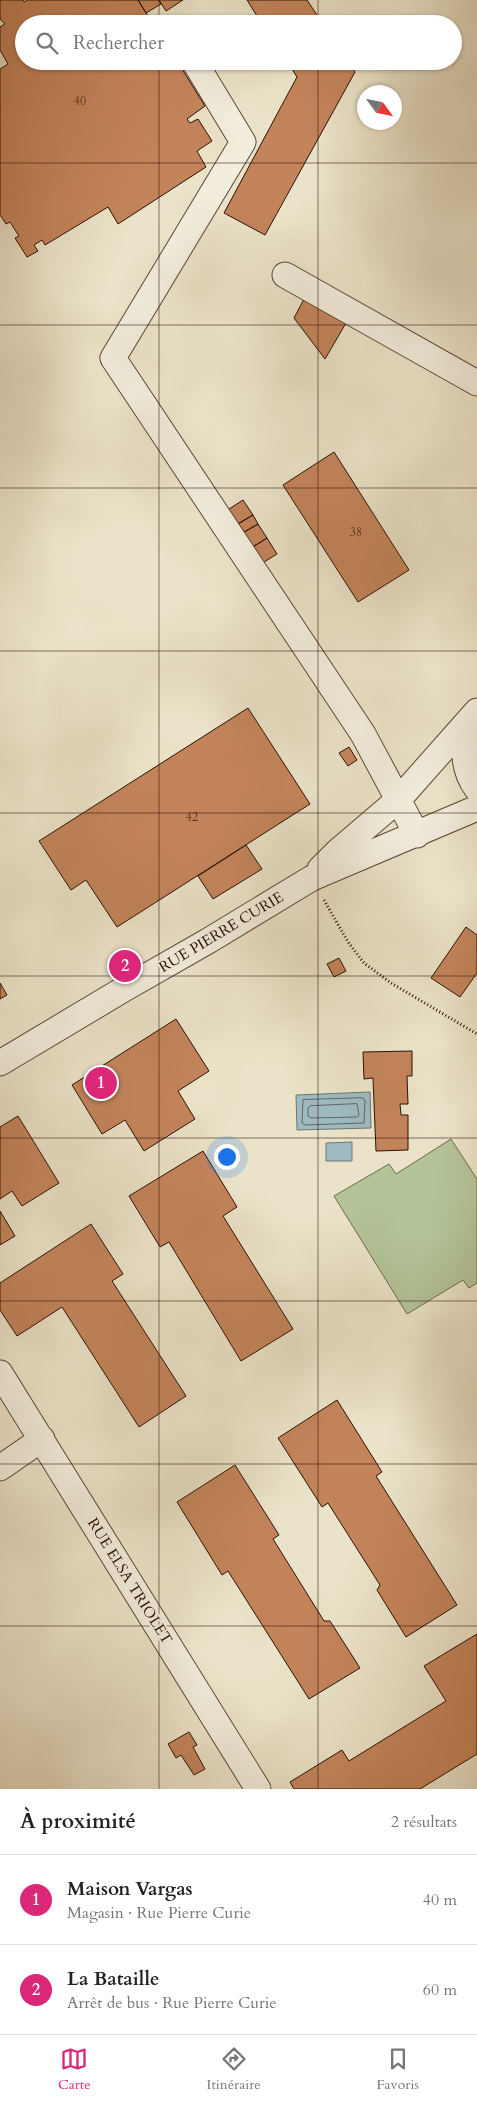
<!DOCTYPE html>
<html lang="fr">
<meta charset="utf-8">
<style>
body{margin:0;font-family:Cardo,serif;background:#f2f2f2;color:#222}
.compass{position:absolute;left:357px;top:85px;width:45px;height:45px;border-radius:50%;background:#fff;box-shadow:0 1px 4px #0004;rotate:123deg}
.you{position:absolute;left:226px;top:1156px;width:18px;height:18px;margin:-12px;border:4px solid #fff;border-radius:50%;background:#1a73e8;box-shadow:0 0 0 8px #1a73e833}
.badge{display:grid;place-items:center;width:32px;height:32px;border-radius:50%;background:#db2777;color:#fff;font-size:16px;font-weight:700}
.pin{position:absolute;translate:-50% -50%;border:2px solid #fff;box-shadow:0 1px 5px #0006}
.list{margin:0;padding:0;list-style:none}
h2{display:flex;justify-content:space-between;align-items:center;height:65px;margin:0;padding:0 20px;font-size:21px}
h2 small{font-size:16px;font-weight:400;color:#767676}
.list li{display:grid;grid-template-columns:32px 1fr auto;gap:15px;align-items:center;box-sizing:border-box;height:90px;padding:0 20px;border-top:1px solid #e0e0e0}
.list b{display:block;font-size:19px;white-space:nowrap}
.list p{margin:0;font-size:16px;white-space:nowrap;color:#767676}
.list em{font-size:16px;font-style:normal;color:#767676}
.icon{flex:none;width:28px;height:28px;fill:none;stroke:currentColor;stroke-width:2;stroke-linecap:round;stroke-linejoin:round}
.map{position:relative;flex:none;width:477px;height:1789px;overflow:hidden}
.search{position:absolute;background:#fff;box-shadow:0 1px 4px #0004;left:15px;right:15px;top:15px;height:55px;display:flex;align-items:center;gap:12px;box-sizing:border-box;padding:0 18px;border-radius:28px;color:#767676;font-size:19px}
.sheet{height:245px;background:#fff}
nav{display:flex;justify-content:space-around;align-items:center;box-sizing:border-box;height:70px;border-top:1px solid #e0e0e0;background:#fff;font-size:14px;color:#767676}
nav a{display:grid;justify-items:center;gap:2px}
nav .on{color:#db2777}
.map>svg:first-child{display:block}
</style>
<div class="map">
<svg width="477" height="1789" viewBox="0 0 477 1789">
<rect width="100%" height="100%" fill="#ebe3c9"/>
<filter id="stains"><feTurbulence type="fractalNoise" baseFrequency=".004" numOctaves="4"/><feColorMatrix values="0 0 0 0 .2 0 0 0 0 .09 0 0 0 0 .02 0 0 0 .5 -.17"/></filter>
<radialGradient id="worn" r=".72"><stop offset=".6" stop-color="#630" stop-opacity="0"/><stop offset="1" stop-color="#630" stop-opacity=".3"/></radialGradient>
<path fill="#b4c499" stroke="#6e6a4e" d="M451 1139 477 1179V1283L469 1288 463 1280 407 1314 334 1196 389 1164 396 1174Z"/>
<path fill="#9dbbc1" stroke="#6f7775" d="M370 1092 371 1128 297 1130 296 1095Z
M352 1142V1161H326V1143Z"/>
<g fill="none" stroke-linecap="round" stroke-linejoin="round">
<path stroke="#636662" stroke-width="1" d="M363 1098 365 1101 364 1123 305 1125 302 1123 303 1100Z
M357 1104 359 1115 357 1117 311 1118 308 1116V1108L310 1106Z"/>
</g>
<path fill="#c4845b" stroke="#291103" d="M0 0H23L24 2 27 0H138L153 24H24V61H177L205 106 187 119 190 123 198 119 212 141 197 151 206 167 118 224 108 207 45 245 42 240 34 245 38 251 27 257 15 238 19 236 10 222 6 224 0 215V69L8 64 0 50V27L5 24 0 19Z
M138 0H159L161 4 146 13Z
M159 0H183L166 11Z
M247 0H307L323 24H262Z
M287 61H348L355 72 265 235 224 213 297 77Z
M304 299 346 323 325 359 294 318Z
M334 452 409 570 358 602 283 485Z
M243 500 253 515 236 525 226 511Z
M253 515 258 524 241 534 236 525Z
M258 524 267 538 251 548 241 534Z
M267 538 277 554 261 564 251 548Z
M248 708 310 804 117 927 86 880 71 890 39 841Z
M349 747 357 760 348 766 339 753Z
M246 845 262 869 213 899 198 876Z
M466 927 477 935V973L460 997 431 978Z
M339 958 346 971 334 977 327 964Z
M0 983 7 995 0 999Z
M176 1019 209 1071 178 1091 195 1119 144 1151 125 1120 102 1134 72 1085Z
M412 1051V1076H407L408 1104H400L401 1115H408V1150L376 1151 373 1078 364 1079 363 1052Z
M18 1116 59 1183 22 1206 12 1191 0 1199V1127Z
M203 1151 237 1207 223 1216 293 1329 241 1361 169 1242 160 1247 129 1196Z
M0 1211 15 1236 0 1245Z
M91 1224 123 1274 112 1281 186 1396 139 1427 62 1307 17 1336 0 1310V1283Z
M337 1400 382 1472 376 1476 457 1605 406 1637 377 1590 380 1585 328 1503 322 1507 278 1438Z
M235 1465 279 1535 273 1539 324 1621H330L360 1668 309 1699 228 1571 222 1575 177 1502Z
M477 1634V1754L420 1789H294L290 1782 342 1750 349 1761 446 1701 424 1666Z
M189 1732 197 1745 193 1747 205 1769 194 1775 181 1755 176 1758 168 1744Z"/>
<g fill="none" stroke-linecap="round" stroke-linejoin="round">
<defs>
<path id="minor" d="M194 61 243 142 113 358 363 734 417 835
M285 275 477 383
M470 721C462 744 462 769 477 789
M320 869 337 852 399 799 477 711
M0 1063 124 989 208 941 312 878 477 808
M0 1373 258 1789
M0 1468 42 1439"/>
</defs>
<use href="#minor" stroke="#5a4634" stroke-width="27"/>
<path stroke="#291103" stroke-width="3" stroke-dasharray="1 2.5" stroke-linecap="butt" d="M324 900 348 942 364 963 391 983 477 1034"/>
<use href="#minor" stroke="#f2eddc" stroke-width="25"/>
</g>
<path fill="none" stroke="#291103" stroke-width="1" stroke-opacity="0.55" d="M159 0V24M318 0V24M159 61V1789M318 61V1789M0 163H477M0 325H477M0 488H477M0 651H477M0 813H477M0 976H477M0 1138H477M0 1301H477M0 1464H477M0 1626H477"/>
<g text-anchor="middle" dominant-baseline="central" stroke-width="4" stroke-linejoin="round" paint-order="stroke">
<g font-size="12" fill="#502e19">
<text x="80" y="101">40</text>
<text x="356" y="532">38</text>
<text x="192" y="817">42</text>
</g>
<g font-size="15" fill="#291103" stroke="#f2eddc">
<text transform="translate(221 932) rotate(-31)">RUE PIERRE CURIE</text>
<text transform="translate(130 1581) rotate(58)">RUE ELSA TRIOLET</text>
</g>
</g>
<rect width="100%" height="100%" filter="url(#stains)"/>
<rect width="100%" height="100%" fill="url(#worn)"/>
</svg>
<svg class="compass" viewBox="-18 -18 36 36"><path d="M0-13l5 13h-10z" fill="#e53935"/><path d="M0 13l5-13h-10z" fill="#767676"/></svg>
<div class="you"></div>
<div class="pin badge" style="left:101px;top:1083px">1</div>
<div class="pin badge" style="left:125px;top:966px">2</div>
<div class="search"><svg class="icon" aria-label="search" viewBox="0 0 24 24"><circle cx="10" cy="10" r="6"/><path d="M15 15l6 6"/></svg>Rechercher</div>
</div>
<section class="sheet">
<h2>À proximité<small>2 résultats</small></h2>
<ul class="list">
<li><span class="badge">1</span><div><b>Maison Vargas</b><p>Magasin · Rue Pierre Curie</p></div><em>40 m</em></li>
<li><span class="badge">2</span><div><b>La Bataille</b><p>Arrêt de bus · Rue Pierre Curie</p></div><em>60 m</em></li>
</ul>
</section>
<nav>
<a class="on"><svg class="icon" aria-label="map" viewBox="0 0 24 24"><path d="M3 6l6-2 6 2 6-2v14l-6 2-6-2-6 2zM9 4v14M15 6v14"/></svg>Carte</a>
<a><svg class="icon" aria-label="directions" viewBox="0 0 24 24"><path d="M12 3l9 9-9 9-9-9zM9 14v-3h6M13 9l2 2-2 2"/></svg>Itinéraire</a>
<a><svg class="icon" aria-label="saved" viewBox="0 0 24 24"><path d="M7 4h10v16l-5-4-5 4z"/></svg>Favoris</a>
</nav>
